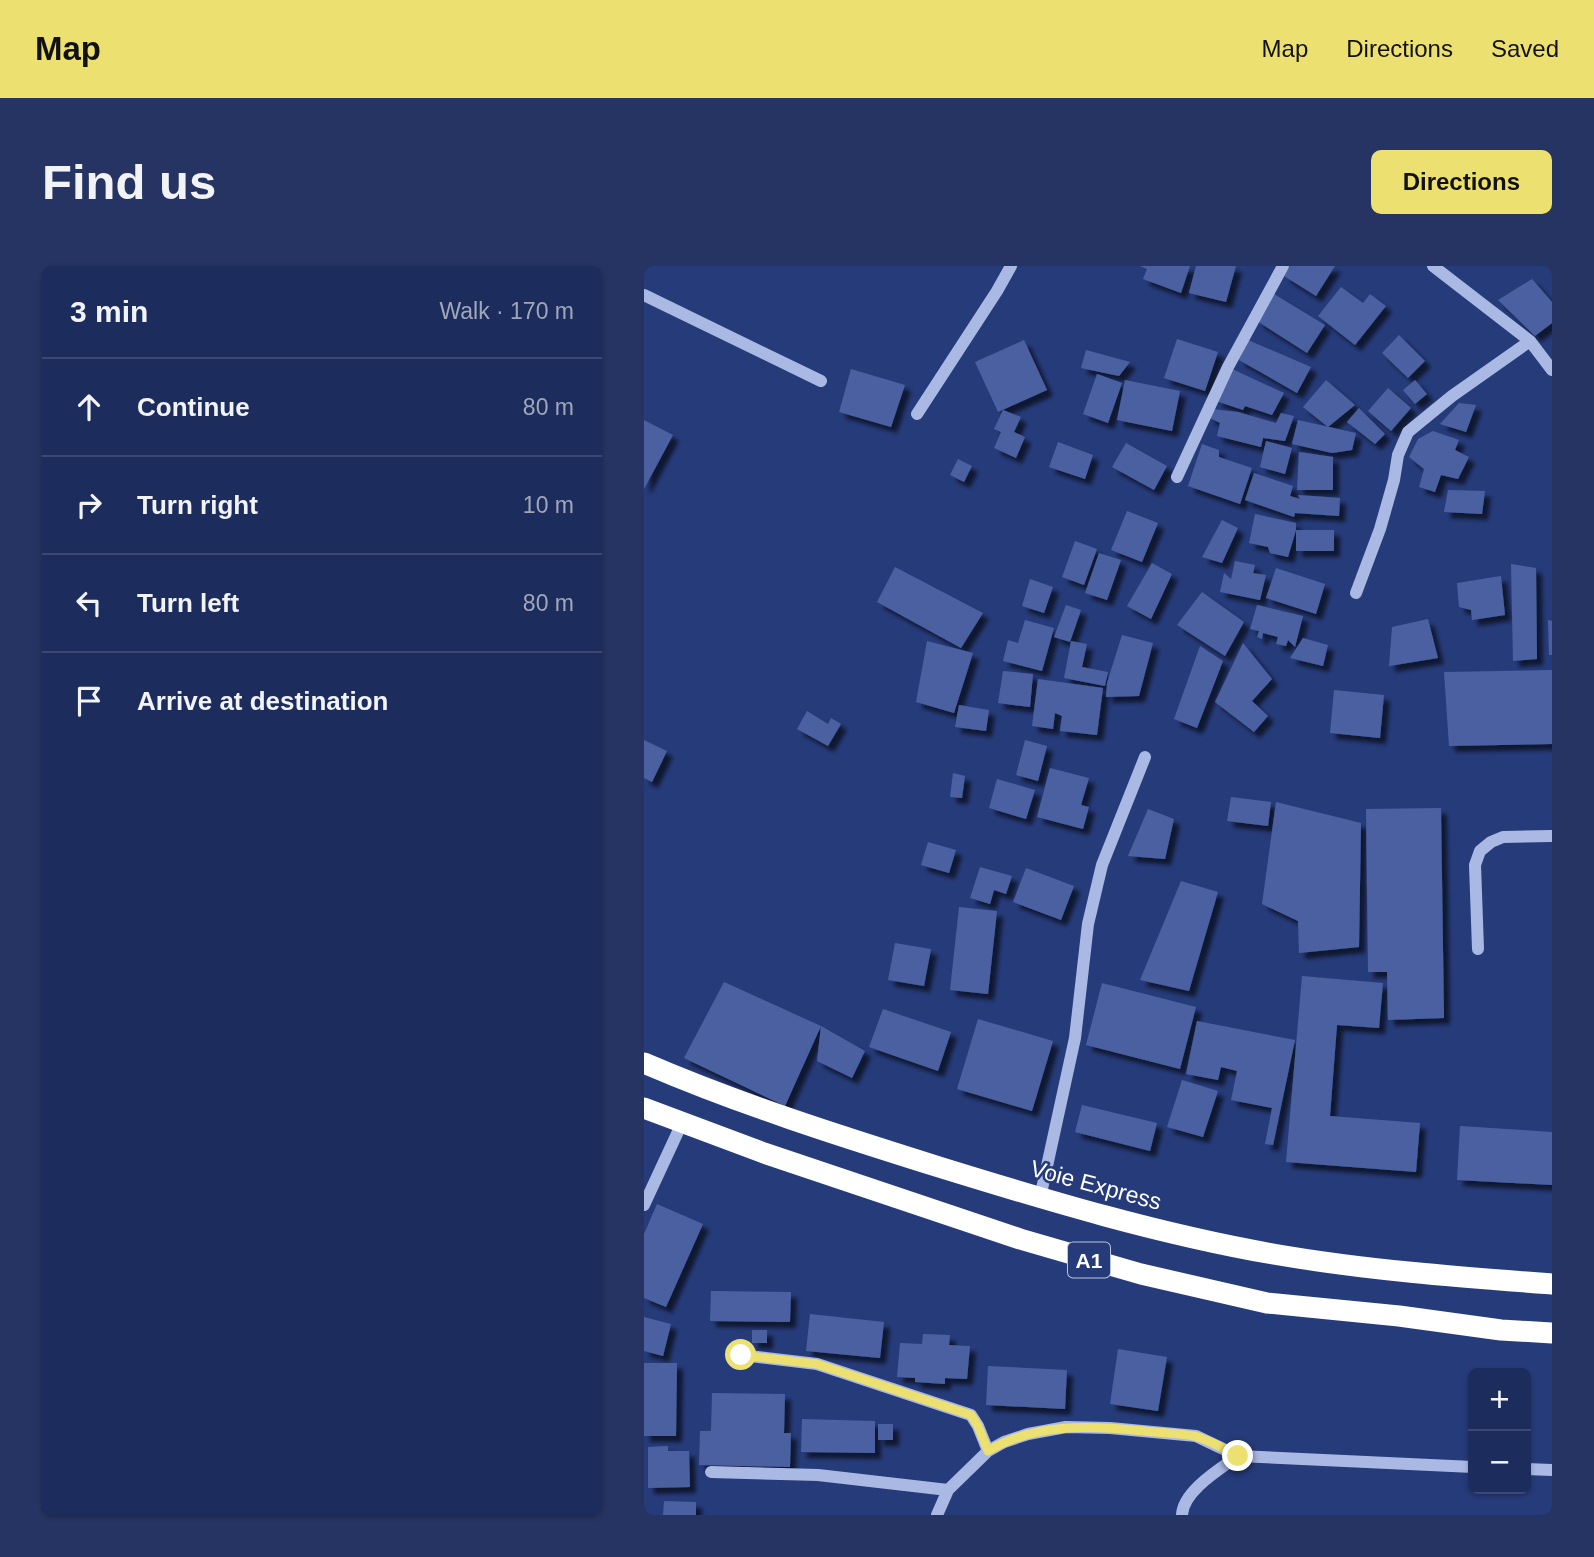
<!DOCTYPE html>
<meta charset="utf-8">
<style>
body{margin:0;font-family:Arial,sans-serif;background:#253462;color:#f1f3f6}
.controls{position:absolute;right:21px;bottom:21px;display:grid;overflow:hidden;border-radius:10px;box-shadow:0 2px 5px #0004}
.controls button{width:63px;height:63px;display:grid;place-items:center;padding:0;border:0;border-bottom:2px solid #3a4872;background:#1c2c5c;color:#f1f3f6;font:35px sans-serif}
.stop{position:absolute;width:21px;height:21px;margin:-16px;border:5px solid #ece070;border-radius:50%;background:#fff}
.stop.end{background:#ece070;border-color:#fff;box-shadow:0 2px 7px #0008}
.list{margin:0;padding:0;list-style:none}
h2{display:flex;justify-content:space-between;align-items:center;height:91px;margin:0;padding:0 28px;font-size:30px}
h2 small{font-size:23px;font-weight:400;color:#a0a7bb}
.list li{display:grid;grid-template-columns:46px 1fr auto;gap:21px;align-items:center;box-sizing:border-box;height:98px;padding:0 28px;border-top:2px solid #3a4872}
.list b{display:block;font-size:26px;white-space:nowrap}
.list em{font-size:23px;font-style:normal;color:#a0a7bb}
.icon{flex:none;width:38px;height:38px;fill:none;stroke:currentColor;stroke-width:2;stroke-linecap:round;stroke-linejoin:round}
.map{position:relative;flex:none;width:908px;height:1249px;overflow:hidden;border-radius:10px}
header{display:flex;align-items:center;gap:42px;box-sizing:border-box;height:98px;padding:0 35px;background:#ece070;color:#111}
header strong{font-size:33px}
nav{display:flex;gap:38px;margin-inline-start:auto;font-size:24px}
.intro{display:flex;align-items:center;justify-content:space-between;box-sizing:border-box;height:168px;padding:0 42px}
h1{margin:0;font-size:49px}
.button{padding:18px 32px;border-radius:10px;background:#ece070;color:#111;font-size:24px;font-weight:700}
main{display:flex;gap:42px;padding:0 42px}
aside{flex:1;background:#1c2c5c;border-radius:10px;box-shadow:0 2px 5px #0004}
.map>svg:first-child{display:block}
</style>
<header>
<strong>Map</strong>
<nav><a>Map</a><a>Directions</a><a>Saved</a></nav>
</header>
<div class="intro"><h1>Find us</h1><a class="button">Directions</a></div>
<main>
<aside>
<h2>3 min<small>Walk · 170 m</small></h2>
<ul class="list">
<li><svg class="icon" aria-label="ahead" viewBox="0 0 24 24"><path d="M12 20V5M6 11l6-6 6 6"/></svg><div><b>Continue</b></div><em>80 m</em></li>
<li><svg class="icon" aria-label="right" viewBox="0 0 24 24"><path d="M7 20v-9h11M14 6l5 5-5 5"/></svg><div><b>Turn right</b></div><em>10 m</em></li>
<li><svg class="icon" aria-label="left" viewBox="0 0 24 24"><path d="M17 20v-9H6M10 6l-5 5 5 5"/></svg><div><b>Turn left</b></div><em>80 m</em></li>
<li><svg class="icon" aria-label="arrive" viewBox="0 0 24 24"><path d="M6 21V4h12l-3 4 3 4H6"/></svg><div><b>Arrive at destination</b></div></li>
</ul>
</aside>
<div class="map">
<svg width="908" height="1249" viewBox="0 0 908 1249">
<defs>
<filter id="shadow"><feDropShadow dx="6" dy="6" stdDeviation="2" flood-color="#0009"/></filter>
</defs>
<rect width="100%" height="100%" fill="#263b7a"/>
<path fill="#4b61a1" filter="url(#shadow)" d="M496 0H546L537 27 499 13 503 3Z
M552 0H592L582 36 545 27Z
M646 0H691L672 30 640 10Z
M888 13 908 36V57L891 70 854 34Z
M697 21 719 37 726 28 742 40 711 79 674 50Z
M630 28 681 59 663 87 613 55Z
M755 69 781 95 764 112 738 87Z
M533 73 574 86 561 125 520 112Z
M380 74 403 124 354 146 331 96Z
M604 74 667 101 653 127 595 94Z
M442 84 486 96 475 110 437 102Z
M584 101 640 127 628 149 601 140 599 144 572 135Z
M207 103 261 119 247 161 195 146Z
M453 108 478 117 464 157 439 148Z
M481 114 536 125 528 165 473 154Z
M682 114 711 139 684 161 659 141Z
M771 114 783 128 771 138 759 124Z
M744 122 767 142 747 165 724 145Z
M815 137 832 139 822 166 796 158Z
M715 142 741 168 731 178 703 156Z
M568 143 594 146 632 157 637 147 650 150 641 175 619 172 617 181 573 170 576 157 564 151Z
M359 144 377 151 370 166 381 171 372 192 350 182 357 166 350 163Z
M0 154 29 169 0 223Z
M654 154 712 167 708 184 688 187 648 178Z
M789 165 815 174 811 184 825 191 814 213 797 209 791 226 775 221 780 203 765 191 774 173Z
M622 175 648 182 641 208 616 201Z
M414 176 449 189 441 213 405 201Z
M482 177 523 200 510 224 468 201Z
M558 178 575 184V191L608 202 596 238 544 220Z
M655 186 689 191V224H653Z
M314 193 328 200 320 216 306 209Z
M610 207 649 220 646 230 656 233 654 229 696 232 695 250 651 247 650 251 601 234Z
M804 224 841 225 838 248 800 246Z
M483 245 514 257 498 296 467 284Z
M611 248 652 257V264H690V285H652V264L644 291 626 287 624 281 605 277Z
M578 254 594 262 578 297 558 291Z
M431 275 453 283 440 319 418 311Z
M455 287 477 294 463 334 441 327Z
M591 295 611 299 609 307 622 309 616 334 576 326 580 307 587 313Z
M508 297 528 308 507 353 483 340Z
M867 298 892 302 893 393 869 395Z
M251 301 339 347 317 382 233 336Z
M632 302 681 318 672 348 622 332Z
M857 310 861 349 828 354 827 344 815 341 813 317Z
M386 313 409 321 400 347 378 340Z
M558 326 600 356 581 390 533 359Z
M422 339 437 344 426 376 410 371Z
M613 339 659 350 651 381 644 374 642 380 632 378 634 371 619 367 618 373 613 371 615 365 606 363Z
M784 353 794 392 745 400 748 361Z
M381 354 410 362 398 405 359 395 364 374 374 377Z
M904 354 908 355V389H905Z
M478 369 509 377 495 430 462 431 463 417Z
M659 372 684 379 679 400 646 392Z
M283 375 329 387 310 447 272 436Z
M427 375 443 378 438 401 464 406 461 420 420 412Z
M599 377 628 413 608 435 624 450 610 466 571 436Z
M556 380 579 395 553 462 530 453Z
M908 404V478L805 480 800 406Z
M359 405 389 408 386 441 354 437Z
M394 413 459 422 453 469 416 465 418 450 411 447 409 463 388 460Z
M690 424 740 429 736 472 686 467Z
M315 439 345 444 342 465 311 461Z
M163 445 184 458 187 452 197 458 184 480 153 463Z
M0 474 23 485 8 516 0 512Z
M381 474 403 480 394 515 372 509Z
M406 502 445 512 437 539 445 541 439 563 393 551Z
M309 507 321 510 318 532 306 531Z
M353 513 391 524 382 553 345 542Z
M587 531 627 536 624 560 583 555Z
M632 536 717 557 715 681 655 687 654 655 618 638Z
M797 542 800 752 744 754 743 706H724L722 543Z
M504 543 530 553 521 593 484 590Z
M284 576 312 584 305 607 277 599Z
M336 601 368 610 362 628 350 624 346 638 326 632Z
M382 602 430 620 417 654 369 636Z
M537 615 574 626 545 725 496 714Z
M315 641 353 645 344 728 306 724Z
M251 677 287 683 280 720 244 714Z
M658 710 739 717 735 762 693 759 686 850 776 857 772 906 642 896Z
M80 716 177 760 141 840 40 792Z
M458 717 552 741 536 803 442 779Z
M239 743 307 766 294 805 225 781Z
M334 753 409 775 388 845 313 823Z
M553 755 651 774 629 879 621 878 628 842 587 834 593 805 577 801 574 814 542 808Z
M177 760 221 785 208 812 173 795Z
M538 814 574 825 559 871 523 861Z
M438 839 513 857 506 885 431 866Z
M816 860 908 866V919L813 914Z
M13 938 59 958 22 1041 0 1032V968Z
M67 1025 147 1026 146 1056 66 1055Z
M166 1048 240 1056 236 1092 162 1085Z
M0 1051 27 1058 19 1090 0 1085Z
M108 1064H123V1077H108Z
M279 1068 306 1069 305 1079 326 1080 323 1113 301 1112V1118L271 1116V1112L253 1111 256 1077 278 1078Z
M474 1083 523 1091 514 1145 466 1138Z
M0 1097H33L32 1170H0Z
M344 1100 423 1104 421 1143 342 1139Z
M68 1127 141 1128 140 1167H147L146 1201 55 1199 56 1165H67Z
M158 1153 231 1155V1187L157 1186Z
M234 1158H249V1174H234Z
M24 1180V1185H45L46 1221 4 1222V1181Z
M20 1235 52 1236V1249H19Z"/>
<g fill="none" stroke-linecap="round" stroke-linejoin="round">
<path stroke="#aab9e4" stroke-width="12" d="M789 0 886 75 908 104
M0 29 177 115
M273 148 353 25 367 0
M533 211 584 101 639 0
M712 327 736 263 750 214 754 189 764 166 808 130 886 75
M834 683 831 599 836 585 847 576 859 571 908 570
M396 932 431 772 444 658 458 599 501 491
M0 939 38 857
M97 1089 173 1098 327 1149 334 1160 344 1185
M882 1203 908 1204
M67 1206 174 1209 304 1224
M293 1249 304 1224 344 1185 360 1176 384 1168 422 1161 466 1162 552 1170 594 1190 829 1201
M538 1249C539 1225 576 1203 594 1190"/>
<path stroke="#fff" stroke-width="21" d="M0 797C95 838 196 870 295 901 405 935 515 968 629 988 721 1004 815 1011 908 1018
M0 842 120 887 376 973 497 1008 623 1037 755 1050 857 1064 908 1067"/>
</g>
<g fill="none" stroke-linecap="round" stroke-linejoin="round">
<path stroke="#ece070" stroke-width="9" d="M97 1089 173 1098 327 1149 334 1160 344 1185C392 1156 448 1160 501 1165 517 1167 534 1167 550 1170 564 1173 580 1183 594 1190"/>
</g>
<g text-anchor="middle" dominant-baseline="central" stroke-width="5" stroke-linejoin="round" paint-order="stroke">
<rect fill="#263b7a" stroke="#bec4d7" stroke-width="2" x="424" y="976.5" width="42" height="35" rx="5"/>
<g font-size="21" font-weight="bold" fill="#fff">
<text x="445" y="994">A1</text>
</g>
<g font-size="23" fill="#fff" stroke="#263b7a">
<text transform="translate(452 919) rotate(15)">Voie Express</text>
</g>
</g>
</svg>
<div class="controls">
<button>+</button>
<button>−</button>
</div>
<div class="stop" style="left:97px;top:1089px"></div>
<div class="stop end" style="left:594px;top:1190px"></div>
</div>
</main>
